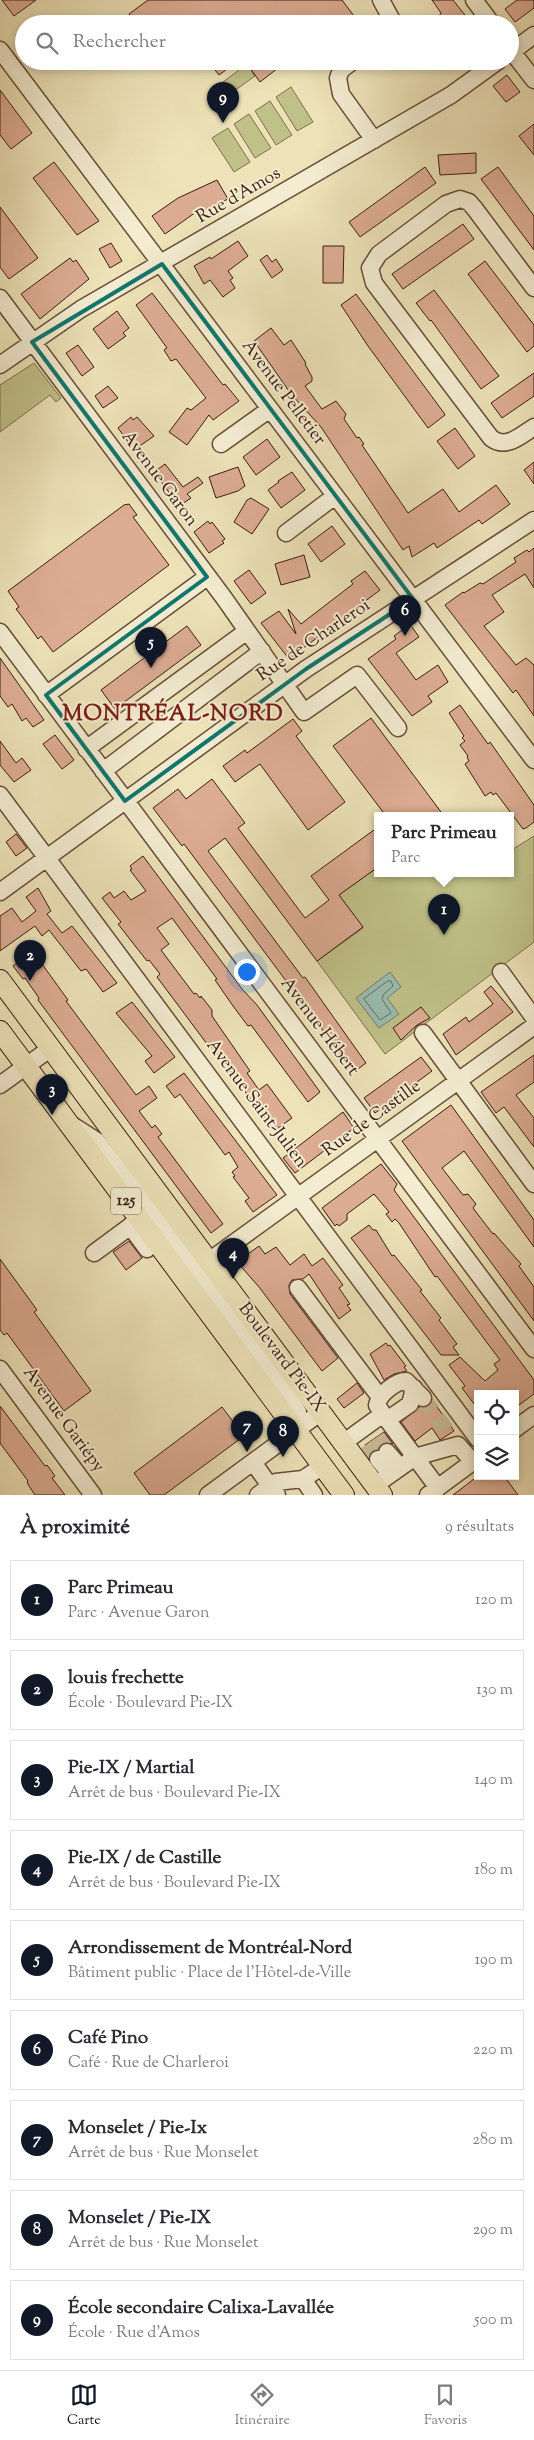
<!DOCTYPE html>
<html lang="fr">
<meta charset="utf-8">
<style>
body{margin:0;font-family:"Sorts Mill Goudy",serif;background:#f2f2f3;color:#2b2b33}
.controls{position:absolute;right:15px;bottom:15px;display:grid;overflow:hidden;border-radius:0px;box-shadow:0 2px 8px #0003}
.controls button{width:45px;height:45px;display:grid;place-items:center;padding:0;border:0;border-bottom:1px solid #e1e1e2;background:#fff;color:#2b2b33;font:25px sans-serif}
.you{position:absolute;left:246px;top:971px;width:18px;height:18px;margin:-12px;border:4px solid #fff;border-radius:50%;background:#1a73e8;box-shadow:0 0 0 8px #1a73e833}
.badge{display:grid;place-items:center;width:32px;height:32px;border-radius:50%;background:#111827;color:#fff;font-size:16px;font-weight:700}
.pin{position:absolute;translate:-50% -41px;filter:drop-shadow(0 1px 2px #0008)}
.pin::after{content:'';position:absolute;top:26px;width:18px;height:15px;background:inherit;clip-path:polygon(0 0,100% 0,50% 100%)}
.popup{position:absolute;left:374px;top:812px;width:140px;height:65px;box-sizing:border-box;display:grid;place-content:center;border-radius:0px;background:#fff;filter:drop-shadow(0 1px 4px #0005);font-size:16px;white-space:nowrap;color:#7c7c81}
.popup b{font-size:19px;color:#2b2b33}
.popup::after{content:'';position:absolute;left:50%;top:100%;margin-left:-10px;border:10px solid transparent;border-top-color:#fff}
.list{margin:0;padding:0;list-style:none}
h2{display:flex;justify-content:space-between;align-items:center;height:65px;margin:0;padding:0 20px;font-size:21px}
h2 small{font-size:16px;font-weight:400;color:#7c7c81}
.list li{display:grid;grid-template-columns:32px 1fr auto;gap:15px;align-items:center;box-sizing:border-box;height:80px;margin:0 10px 10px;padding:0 10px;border:1px solid #e1e1e2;border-radius:0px}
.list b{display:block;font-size:19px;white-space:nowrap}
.list p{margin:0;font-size:16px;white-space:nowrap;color:#7c7c81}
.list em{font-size:16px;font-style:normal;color:#7c7c81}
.icon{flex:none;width:28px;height:28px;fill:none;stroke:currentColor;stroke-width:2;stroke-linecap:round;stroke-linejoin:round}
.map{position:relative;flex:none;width:534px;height:1495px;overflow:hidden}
.search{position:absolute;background:#fff;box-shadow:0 2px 8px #0003;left:15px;right:15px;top:15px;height:55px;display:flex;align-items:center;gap:12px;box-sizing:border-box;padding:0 18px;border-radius:28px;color:#7c7c81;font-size:19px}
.sheet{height:875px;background:#fff}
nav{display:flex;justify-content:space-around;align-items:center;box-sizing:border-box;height:70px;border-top:1px solid #e1e1e2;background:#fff;font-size:14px;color:#7c7c81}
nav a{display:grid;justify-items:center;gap:2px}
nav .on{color:#111827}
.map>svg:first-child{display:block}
</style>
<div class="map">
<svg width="534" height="1495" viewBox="0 0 534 1495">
<rect width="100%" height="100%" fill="#ede2b8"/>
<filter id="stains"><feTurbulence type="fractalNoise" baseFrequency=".004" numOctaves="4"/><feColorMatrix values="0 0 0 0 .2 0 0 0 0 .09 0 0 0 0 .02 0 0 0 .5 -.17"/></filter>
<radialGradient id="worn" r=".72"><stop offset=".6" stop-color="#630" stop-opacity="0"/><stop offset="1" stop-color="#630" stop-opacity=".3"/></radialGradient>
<path fill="#c0c189" stroke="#7e6e4c" d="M247 64 255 76 227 96 219 85Z
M291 87 313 122 297 131 276 97Z
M270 101 292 135 276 145 255 111Z
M249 114 271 148 255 158 234 124Z
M228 128 250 162 234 172 212 138Z
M34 363 61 398 56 402 50 395 0 432V385Z
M534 836V942L385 1054 317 961 363 928 339 895 378 867V874H510V851Z"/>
<path fill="#99bdb1" stroke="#737d70" d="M390 972 401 987 387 998 399 1014 379 1028 356 998Z"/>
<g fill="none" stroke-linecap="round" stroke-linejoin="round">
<path stroke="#6a6c60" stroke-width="1" d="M388 981H391L393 986 384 994 382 999 391 1013 380 1020 364 999Z"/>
</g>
<path fill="#dcac93" stroke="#3b1c0f" d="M2 0H36L14 16Z
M148 0H342L360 24H136L129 14Z
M432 0H453L465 15 454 24H442L438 18 441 13Z
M517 0H534V8L515 22 505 9Z
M208 61H238L219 75Z
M245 61H287L260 82Z
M507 75 520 92 506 102 493 86Z
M0 90 32 133 11 149 0 135Z
M534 124V155L519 136Z
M476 153V173L440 175 438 155Z
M54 162 99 221 77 235 33 178Z
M425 167 436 183 360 237 349 222Z
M498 167 534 216V250L481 179Z
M217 180 228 199 201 213 199 210 165 234 152 216 178 198Z
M0 207 38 258 9 279 0 267Z
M463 224 474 239 403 289 392 274Z
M238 241 248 256 228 271 233 278 230 280 235 288 223 297 210 280 204 284 194 266 210 257 211 259Z
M111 243 122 261 110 268 99 249Z
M323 246H344L343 283H323Z
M267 255 272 262 276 259 283 270 272 278 260 260Z
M70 258 73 262 76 260 89 279 40 319 21 294Z
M485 261 534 325V346L527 352 468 274Z
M434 290 499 376 481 389 431 320 430 321 416 303Z
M152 293 223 385 225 384 239 401 213 420 209 415 187 445 169 432 187 408 191 410 206 398 176 359 171 361 164 350 167 348 136 305Z
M356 294 444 413 445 415 428 428 368 346 341 305Z
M117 311 129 328 123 333 126 336 108 349 93 329Z
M271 328 284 345 291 340 306 363 305 364 312 377V381L305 386 322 409 336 401 346 414 344 419 357 438 359 437 364 444 362 445 408 513 443 489 459 512 496 485 510 504 482 524 479 520 437 548 434 543 412 557 409 546 403 550 321 427 291 394 254 341Z
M78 345 94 367 82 376 66 353Z
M534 373V396L502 418 491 403Z
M108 386 118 398 103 408 95 396Z
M131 417 133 420 137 417 154 436 134 450 118 428Z
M455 428 475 456 458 469 437 441Z
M267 439 280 457 256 475 243 457Z
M534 462V484L524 470Z
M165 464 183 487 198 477 203 483 187 494 191 498 179 506 154 472Z
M238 467 245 486 238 491 216 498 209 477Z
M292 472 305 490 281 508 268 490 279 482 278 481Z
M251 498 269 509 252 534 234 522 247 500Z
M129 504 137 515 133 517 169 565 53 652 41 636 38 639 23 618 16 609 19 607 8 591 124 505Z
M208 521 210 524 212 522 225 539 222 541 224 543 209 553 194 532Z
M332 526 345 544 321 562 308 544Z
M534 548V588L525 574 492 595 504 612 484 626 516 665 526 658 534 665V716L516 690 513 693 445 605 463 592 464 593 480 583 483 584 516 562 514 558 527 550 529 552Z
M304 555 310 577 281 585 275 564Z
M249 570 266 593 251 604 234 581Z
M365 571 380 590 289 659 261 623 279 611 296 634 288 609 301 624 353 584 351 581Z
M410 624 419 637 396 653 416 680 438 665 448 682 428 696 432 702 412 716 368 659 396 639 394 636Z
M187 626 201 645 115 709 101 690Z
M0 658 44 720 33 727 26 718 22 721 12 704 8 707 0 696Z
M460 705 488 744 490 742 534 805V822L526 828 523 829 496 793 493 795 491 792 485 796 465 764 469 761 467 757 468 756 460 745 465 741 462 738 464 736 449 713Z
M371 718 444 816H386L333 746Z
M293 719 302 731 296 736 345 802 308 830 260 764 235 782 223 766 245 750 247 753Z
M55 735 74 760 62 769 43 744Z
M0 741 16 763 22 758 31 770 14 782 0 765Z
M212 779 245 823 238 828 305 918 329 900 311 876 378 827V867L339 895 363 927 317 961 225 838 208 851 303 978 305 977 366 1063 354 1072 184 844 182 846 153 808 178 789 186 799Z
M16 834 27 848 16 856 6 842Z
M143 856 242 989 257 1005 320 1092 308 1102 251 1025 248 1026 233 1006 215 980 217 979 172 918 157 928 169 944 161 950 194 994 196 993 200 998 201 996 212 1010V1016L250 1071 247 1073 259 1090 267 1084 292 1118 274 1131 212 1047 210 1048 157 977 160 974 149 960 147 961 118 924 121 922 102 898 110 892 114 898 124 891 131 900 146 891 130 870 132 869 130 866Z
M38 888 51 911 47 914 62 933 72 926 117 983 103 992 86 969 81 971 49 930 42 936 35 926 0 951V916L12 908 22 922 36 911 26 897Z
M36 948 45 960 42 964 68 1000 66 1001 136 1095 149 1086 157 1098 139 1111 152 1128 155 1125 162 1134 158 1137 223 1224 211 1233 38 1000 39 998 25 978 23 979 13 966Z
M491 986 513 1012 456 1055 443 1034 466 1017 469 1022 493 1004 484 992Z
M132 1002 175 1057 154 1073 145 1061 152 1056 116 1013Z
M421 1007 430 1018 417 1025 401 1040 393 1028Z
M534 1055V1082L516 1095 534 1118V1147L504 1107 496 1113 481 1092Z
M421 1057 432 1071 375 1113 364 1098Z
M184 1073 277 1195 253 1212 245 1201 249 1198 233 1177 235 1176 232 1172 238 1167 229 1152 225 1155 180 1094 175 1098 166 1086Z
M451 1105 534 1220V1247L464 1151 442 1168 463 1195 468 1194 476 1204 473 1208 493 1234 494 1233 521 1264 519 1266 534 1287V1321L402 1141Z
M343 1112 354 1128 295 1173 283 1158Z
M381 1164 397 1184 394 1190 534 1380V1394L519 1405 515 1400V1394H478V1409L462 1388 465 1386 449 1365 460 1357 485 1381 498 1370 494 1364 500 1360 437 1276 435 1277 399 1223 395 1219 392 1222 386 1214 389 1212 374 1194 347 1214V1220L339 1226 337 1224 335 1226 322 1208Z
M369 1225 373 1230H376L392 1256 394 1255 422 1290 420 1291 441 1318 439 1320 457 1344 453 1347 459 1355H441L351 1238Z
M129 1241 142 1258 126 1270 113 1252Z
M259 1246 265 1254 276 1247 290 1265 304 1254 312 1266 323 1258 343 1285 339 1288 350 1304 347 1305 351 1310 339 1319 309 1274 303 1279 292 1280 289 1285 290 1294 338 1358 322 1371 259 1287 237 1262Z
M0 1259 37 1310 34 1312 91 1391 64 1411 7 1333 4 1335 0 1330Z
M386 1343 388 1346 390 1345 406 1366 404 1367 407 1371 394 1374 384 1380 370 1354Z
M357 1383 364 1393 344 1408 337 1399Z
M433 1401 454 1431 440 1440 432 1428 415 1441 401 1422 419 1407H426Z
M0 1406 45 1466 47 1465 55 1476 52 1478 65 1495H35L29 1486 27 1482 28 1481 0 1443Z
M222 1407 244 1436 164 1495H150L134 1473Z
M384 1432 393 1444 385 1442 371 1453 365 1445Z
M478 1476H504L518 1495H453Z"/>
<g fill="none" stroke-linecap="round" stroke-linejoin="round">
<path stroke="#c9ba96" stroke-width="16" stroke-dasharray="16 8" stroke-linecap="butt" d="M423 1398 450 1435
M377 1437 387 1452
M367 1444 378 1459"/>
<defs>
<path id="minor" d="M381 0 394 24
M474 0 492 24
M510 49 534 80
M0 50 534 760
M510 53 534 35
M353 61 341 70 338 78 341 94 374 140
M534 288 475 209 469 202 460 199 446 204 379 254 370 268 374 283 491 438C506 450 521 435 534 427
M0 298 224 598 304 712 357 675 398 728
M0 365 81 309 451 95 498 61
M221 444 270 409
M286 533 335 496
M0 632 534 1349
M46 695 207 577
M86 749 247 631
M103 771 262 651
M0 795 478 1439
M0 892 306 669 534 520
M501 972 534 1018
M423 1033 534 1184
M0 1085 51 1048
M72 1125 97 1141 265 1359 298 1412 296 1430
M130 1226 147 1249
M94 1253 140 1219
M184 1279 534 1026
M298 1288 379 1396
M0 1369 93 1495
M387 1420 410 1404 414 1388
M515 1429 534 1415
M343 1443 383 1414 377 1405C379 1394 396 1381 406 1381L423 1398
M387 1452 400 1467
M378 1459 390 1474
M253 1462 270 1486 276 1482 303 1479
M374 1486 415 1457 383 1414
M438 1488 415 1457 458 1445 473 1462
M208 1495 321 1412
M258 1495 270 1486 277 1495
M314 1495 303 1479 323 1466
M428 1495 478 1458"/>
<path id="major" d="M0 980 382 1495
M0 1031 344 1495"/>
</defs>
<use href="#minor" stroke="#684e39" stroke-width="19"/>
<use href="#major" stroke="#3b1c0f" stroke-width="22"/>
<use href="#minor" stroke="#f3ecd1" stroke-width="16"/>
<use href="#major" stroke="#ede2b8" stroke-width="20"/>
</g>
<path fill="none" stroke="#0f766e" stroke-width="4" stroke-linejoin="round" d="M162 264 413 599 306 669 125 801 46 695 207 577 32 342Z"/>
<g text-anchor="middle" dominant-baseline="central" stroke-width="4" stroke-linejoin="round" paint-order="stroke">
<rect fill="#f3ecd1" stroke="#725a49" stroke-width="1" x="111" y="1187.5" width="30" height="27" rx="4"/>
<g font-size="16" font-weight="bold" fill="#3b1c0f">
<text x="126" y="1201">125</text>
</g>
<g font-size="18" fill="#3b1c0f" stroke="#f3ecd1">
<text transform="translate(239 196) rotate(-30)">Rue d'Amos</text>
<text transform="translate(283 393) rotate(53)">Avenue Pelletier</text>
<text transform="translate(159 479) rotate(53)">Avenue Garon</text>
<text transform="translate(314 641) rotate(-34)">Rue de Charleroi</text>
<text transform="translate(319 1027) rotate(53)">Avenue Hébert</text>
<text transform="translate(256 1104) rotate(53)">Avenue Saint-Julien</text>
<text transform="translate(372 1119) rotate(-36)">Rue de Castille</text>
<text transform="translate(281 1358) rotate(53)">Boulevard Pie-IX</text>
<text transform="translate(63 1420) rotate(54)">Avenue Gariépy</text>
</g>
<g font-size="22" font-weight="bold" letter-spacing="1" fill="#7a1f14" stroke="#f3ecd1">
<text x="173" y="715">MONTRÉAL-NORD</text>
</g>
</g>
<rect width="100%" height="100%" filter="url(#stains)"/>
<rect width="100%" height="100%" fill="url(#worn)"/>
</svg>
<div class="controls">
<button><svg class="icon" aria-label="locate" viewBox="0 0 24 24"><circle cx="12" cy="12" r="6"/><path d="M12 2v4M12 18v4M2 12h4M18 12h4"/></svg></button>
<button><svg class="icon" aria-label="layers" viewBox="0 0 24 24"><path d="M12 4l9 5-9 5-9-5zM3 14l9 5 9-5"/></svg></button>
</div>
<div class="you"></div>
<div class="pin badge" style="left:444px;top:935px">1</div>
<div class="popup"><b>Parc Primeau</b>Parc</div>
<div class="pin badge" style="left:30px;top:981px">2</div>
<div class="pin badge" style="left:52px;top:1115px">3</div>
<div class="pin badge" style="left:233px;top:1279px">4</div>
<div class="pin badge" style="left:151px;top:668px">5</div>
<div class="pin badge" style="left:405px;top:636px">6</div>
<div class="pin badge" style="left:247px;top:1452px">7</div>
<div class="pin badge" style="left:283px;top:1457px">8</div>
<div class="pin badge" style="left:223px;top:123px">9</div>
<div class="search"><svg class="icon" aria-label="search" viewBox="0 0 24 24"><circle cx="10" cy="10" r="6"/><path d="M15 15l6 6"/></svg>Rechercher</div>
</div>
<section class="sheet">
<h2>À proximité<small>9 résultats</small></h2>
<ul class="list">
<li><span class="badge">1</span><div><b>Parc Primeau</b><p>Parc · Avenue Garon</p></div><em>120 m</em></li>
<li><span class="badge">2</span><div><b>louis frechette</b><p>École · Boulevard Pie-IX</p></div><em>130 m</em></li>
<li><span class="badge">3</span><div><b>Pie-IX / Martial</b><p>Arrêt de bus · Boulevard Pie-IX</p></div><em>140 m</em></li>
<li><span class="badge">4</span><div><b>Pie-IX / de Castille</b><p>Arrêt de bus · Boulevard Pie-IX</p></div><em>180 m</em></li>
<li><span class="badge">5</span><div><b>Arrondissement de Montréal-Nord</b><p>Bâtiment public · Place de l'Hôtel-de-Ville</p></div><em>190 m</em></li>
<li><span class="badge">6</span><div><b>Café Pino</b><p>Café · Rue de Charleroi</p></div><em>220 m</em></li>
<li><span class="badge">7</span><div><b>Monselet / Pie-Ix</b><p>Arrêt de bus · Rue Monselet</p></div><em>280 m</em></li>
<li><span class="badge">8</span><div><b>Monselet / Pie-IX</b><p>Arrêt de bus · Rue Monselet</p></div><em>290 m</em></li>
<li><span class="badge">9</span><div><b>École secondaire Calixa-Lavallée</b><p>École · Rue d'Amos</p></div><em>500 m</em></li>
</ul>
</section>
<nav>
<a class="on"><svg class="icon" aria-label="map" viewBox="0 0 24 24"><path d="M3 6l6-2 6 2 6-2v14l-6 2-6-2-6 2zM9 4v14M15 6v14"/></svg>Carte</a>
<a><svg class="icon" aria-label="directions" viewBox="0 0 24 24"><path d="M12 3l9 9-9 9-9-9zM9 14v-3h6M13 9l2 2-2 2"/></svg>Itinéraire</a>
<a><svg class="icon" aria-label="saved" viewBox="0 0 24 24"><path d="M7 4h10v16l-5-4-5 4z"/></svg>Favoris</a>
</nav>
